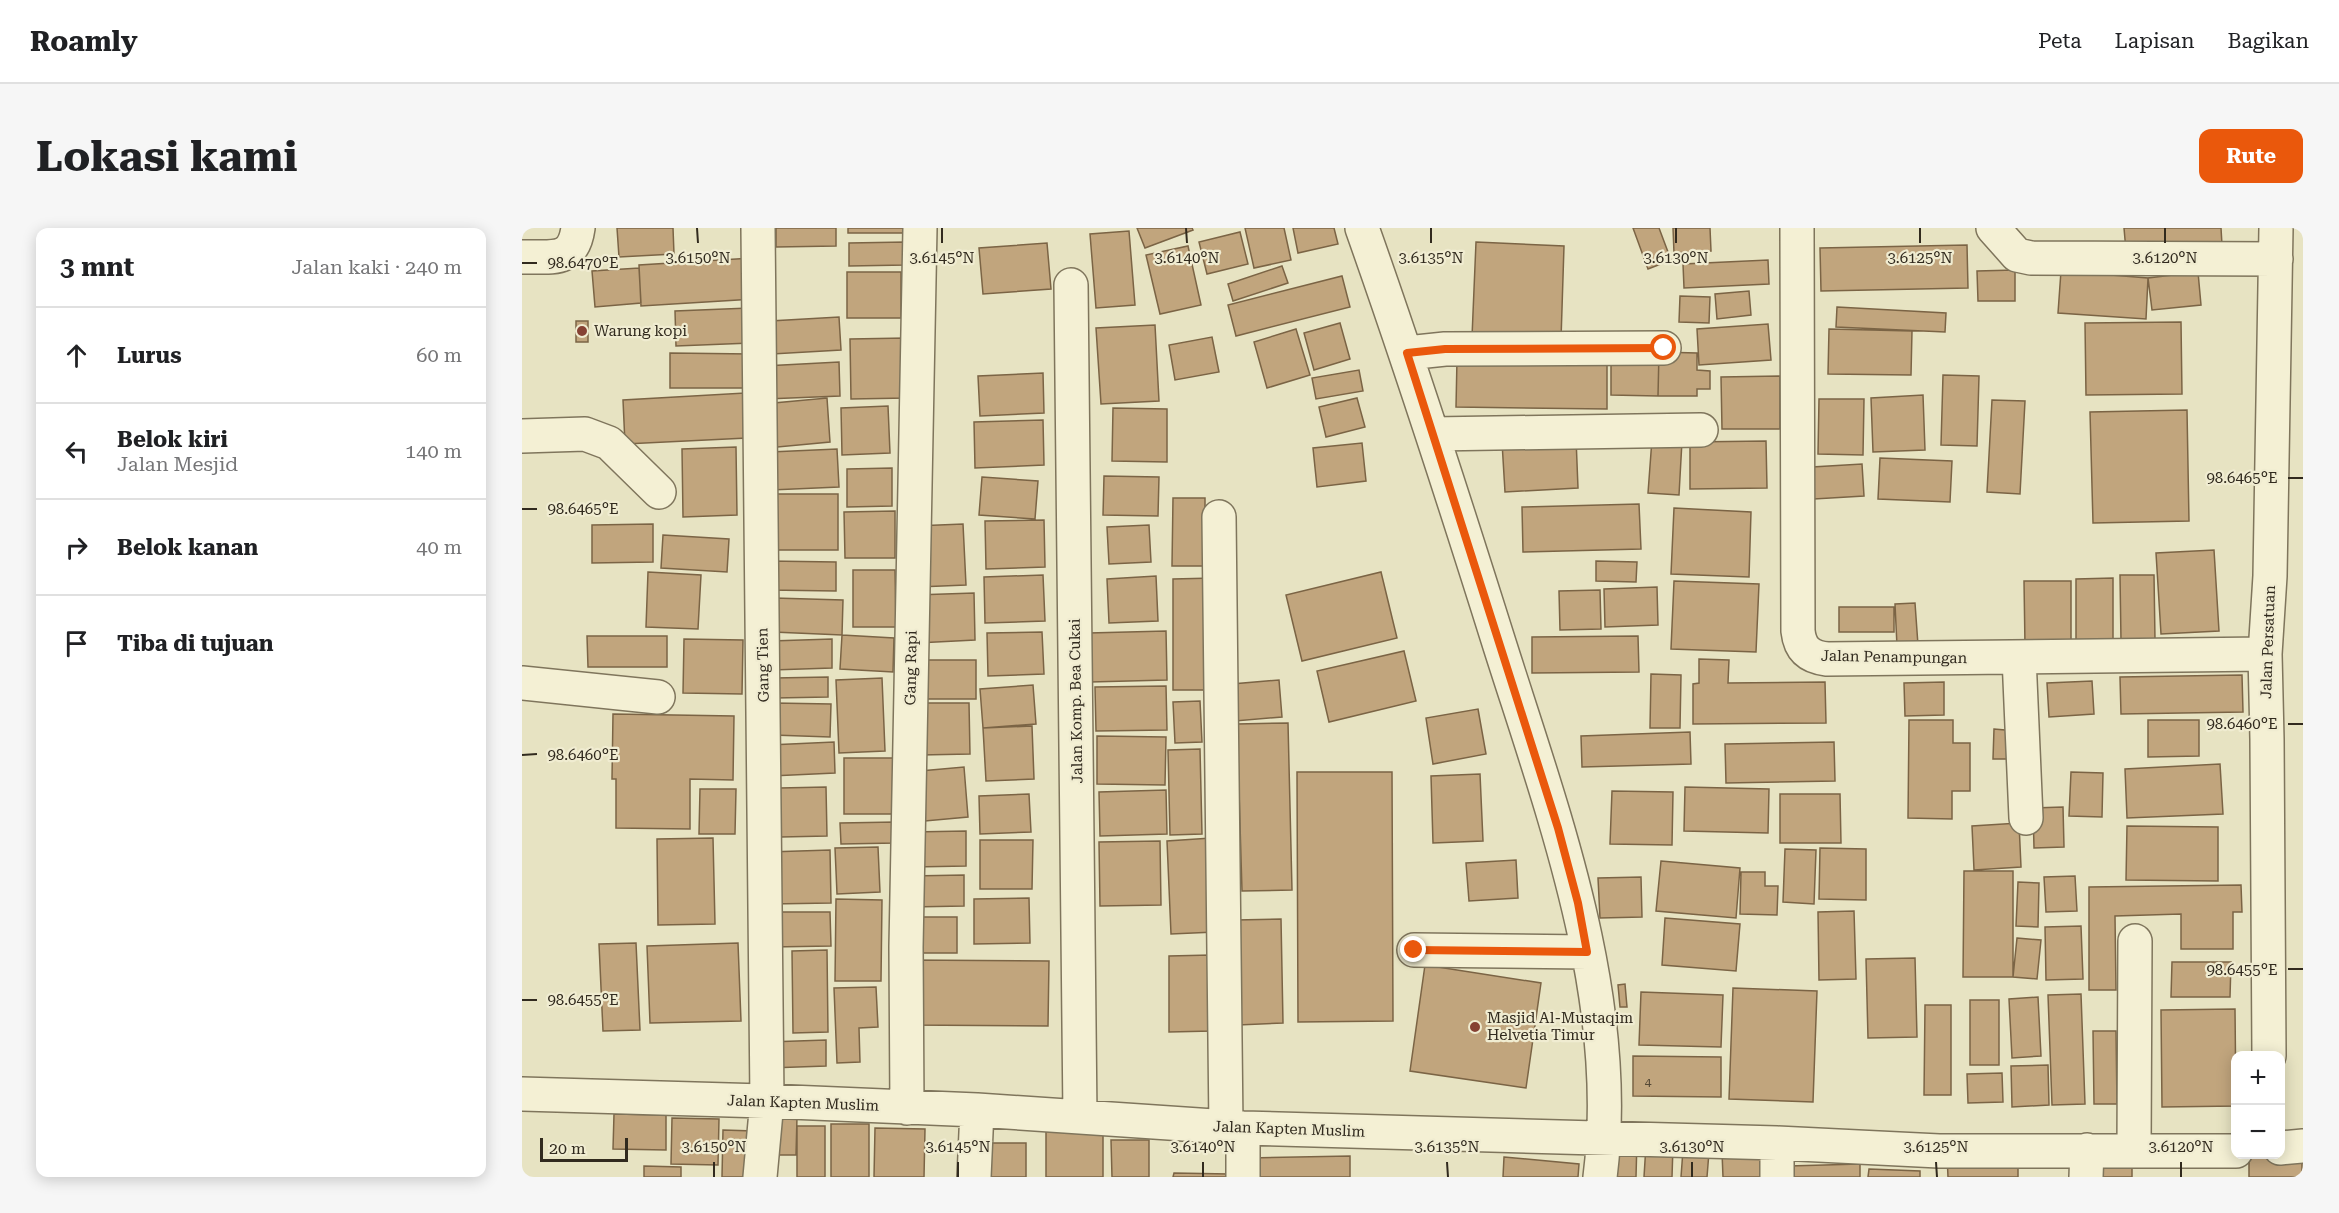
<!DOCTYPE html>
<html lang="id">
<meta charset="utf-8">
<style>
body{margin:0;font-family:"Roboto Serif",serif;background:#f6f6f6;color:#202124}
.controls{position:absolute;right:18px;bottom:18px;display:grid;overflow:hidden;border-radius:12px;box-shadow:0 3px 15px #0003}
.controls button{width:54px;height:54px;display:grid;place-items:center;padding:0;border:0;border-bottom:2px solid #e0e0e0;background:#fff;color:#202124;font:30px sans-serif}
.scale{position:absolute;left:18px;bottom:15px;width:88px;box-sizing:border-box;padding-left:6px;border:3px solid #312a1e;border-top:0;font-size:16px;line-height:21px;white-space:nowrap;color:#312a1e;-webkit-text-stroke:4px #f0ecd1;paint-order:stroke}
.stop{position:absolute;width:18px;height:18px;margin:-14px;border:4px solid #ea580c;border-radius:50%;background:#fff}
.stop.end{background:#ea580c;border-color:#fff;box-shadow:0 2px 6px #0008}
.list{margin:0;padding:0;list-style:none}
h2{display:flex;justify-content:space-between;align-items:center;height:78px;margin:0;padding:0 24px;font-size:26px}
h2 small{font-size:20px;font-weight:400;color:#757577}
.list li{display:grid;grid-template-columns:39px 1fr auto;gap:18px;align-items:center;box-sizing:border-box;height:96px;padding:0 24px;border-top:2px solid #e0e0e0}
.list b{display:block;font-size:22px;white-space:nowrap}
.list p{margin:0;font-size:20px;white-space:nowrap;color:#757577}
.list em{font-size:20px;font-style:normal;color:#757577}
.icon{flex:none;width:33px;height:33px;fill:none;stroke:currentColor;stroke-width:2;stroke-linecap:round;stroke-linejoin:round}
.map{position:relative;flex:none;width:1781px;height:949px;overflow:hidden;border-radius:12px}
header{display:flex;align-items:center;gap:36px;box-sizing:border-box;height:84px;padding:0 30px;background:#fff;border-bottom:2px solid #e0e0e0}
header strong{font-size:28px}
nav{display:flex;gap:33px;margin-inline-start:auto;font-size:21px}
.intro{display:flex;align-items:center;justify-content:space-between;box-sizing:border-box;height:144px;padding:0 36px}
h1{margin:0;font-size:42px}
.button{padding:15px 27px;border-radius:12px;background:#ea580c;color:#fff;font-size:21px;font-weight:700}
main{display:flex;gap:36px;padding:0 36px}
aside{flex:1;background:#fff;border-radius:12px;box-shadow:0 3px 15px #0003}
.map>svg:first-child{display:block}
</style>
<header>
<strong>Roamly</strong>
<nav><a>Peta</a><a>Lapisan</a><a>Bagikan</a></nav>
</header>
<div class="intro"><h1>Lokasi kami</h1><a class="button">Rute</a></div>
<main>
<aside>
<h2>3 mnt<small>Jalan kaki · 240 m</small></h2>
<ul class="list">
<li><svg class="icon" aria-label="ahead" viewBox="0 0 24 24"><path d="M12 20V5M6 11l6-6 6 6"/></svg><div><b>Lurus</b></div><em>60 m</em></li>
<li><svg class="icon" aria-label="left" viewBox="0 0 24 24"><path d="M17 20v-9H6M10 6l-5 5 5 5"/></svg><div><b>Belok kiri</b><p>Jalan Mesjid</p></div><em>140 m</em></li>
<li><svg class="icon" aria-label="right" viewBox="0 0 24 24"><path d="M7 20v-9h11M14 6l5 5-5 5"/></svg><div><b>Belok kanan</b></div><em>40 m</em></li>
<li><svg class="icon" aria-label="arrive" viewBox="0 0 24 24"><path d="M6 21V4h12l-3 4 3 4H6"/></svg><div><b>Tiba di tujuan</b></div></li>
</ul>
</aside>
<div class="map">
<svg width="1781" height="949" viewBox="0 0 1781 949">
<rect width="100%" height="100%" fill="#e7e3c2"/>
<path fill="#c1a57d" stroke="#7b6445" stroke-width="1.5" d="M95 0H151L152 26 97 29Z
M254 0H314V18L254 19Z
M326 0H389V5H326Z
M615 0H670L671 2 623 20Z
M723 0H762L769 32 732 40Z
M771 0H812L816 16 776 25Z
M1111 0H1137L1149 32 1126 41Z
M1151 0H1188L1189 23 1152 25Z
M1602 0H1699L1700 17 1604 23Z
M607 3 613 77 574 80 568 6Z
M718 4 726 36 685 46 677 14Z
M384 14V37L327 38V15Z
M954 14 1042 18 1039 112 950 109Z
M525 15 529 61 461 66 457 20Z
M1445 17 1446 60 1299 63 1298 20Z
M666 18 679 77 638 86 624 27Z
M230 30 232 71 119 78 117 37Z
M1246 32 1247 56 1162 60 1161 36Z
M760 38 766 55 711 73 706 56Z
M117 40 119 75 73 79 70 43Z
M1493 42V73H1456L1455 43Z
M1539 43 1626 50 1624 91 1536 85Z
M325 44H379V90H325Z
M1676 44 1679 77 1630 82 1626 50Z
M820 48 828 79 714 108 706 77Z
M1227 63 1229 87 1195 91 1193 66Z
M1158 68 1188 69 1187 95 1157 94Z
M1315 79 1424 85 1423 104 1314 99Z
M227 80 229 115 154 118 153 83Z
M317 89 319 122 250 126 248 93Z
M54 93H66V114H54Z
M1659 94 1660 166 1564 167 1563 95Z
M818 95 828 131 792 142 782 105Z
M1246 96 1249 132 1177 137 1175 101Z
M633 97 637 173 579 176 574 100Z
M774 101 788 147 745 160 732 114Z
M1307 101 1390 103 1389 147 1306 146Z
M690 109 697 144 653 152 647 117Z
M384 110 385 170 329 171 328 111Z
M1089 124H1137L1136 168 1089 167Z
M1137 124 1175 125V142L1188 143V161H1175V168H1136Z
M148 125 229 126V160H148Z
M935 131 1085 134V181L934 179Z
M317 134 318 168 244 171 242 138Z
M837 142 841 163 794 171 790 150Z
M521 145 522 185 458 188 456 148Z
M1421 147 1457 148 1455 218 1419 217Z
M1258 148V201H1200L1199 149Z
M223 165 225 210 103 216 101 172Z
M1401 167 1403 222 1351 224 1349 170Z
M305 170 308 214 245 220 241 176Z
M835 170 843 199 804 209 797 179Z
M1297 171H1342L1341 227 1296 226Z
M1470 172 1503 173 1498 266 1465 264Z
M366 178 368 225 320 227 319 180Z
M591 180 645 181V234L590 233Z
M1665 182 1667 293 1571 295 1568 184Z
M521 192 522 237 453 240 452 194Z
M1054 210 1056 260 983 264 980 214Z
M1130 211 1160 213 1157 267 1126 265Z
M1244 213 1245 260 1168 261V214Z
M840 215 844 253 795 259 791 220Z
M214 219 215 287 161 289 160 221Z
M315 221 317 259 249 262 248 224Z
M1358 230 1430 233 1428 274 1356 271Z
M1340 236 1342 268 1292 271 1290 239Z
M370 240V278L325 279V241Z
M582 248 637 249 636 288 581 287Z
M460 249 516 253 513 291 457 287Z
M246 266H316V322H246Z
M651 270H683V338H650Z
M1117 276 1119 321 1001 324 1000 279Z
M1152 280 1229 284 1227 349 1149 346Z
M373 283V330H323L322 284Z
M522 292 523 339 464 341 463 293Z
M131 296V334L70 335V297Z
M441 296 444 357 396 359 393 298Z
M627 297 629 334 587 336 585 299Z
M141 307 207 311 205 344 139 340Z
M1692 322 1697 403 1639 406 1634 325Z
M246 333 314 334V363L246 362Z
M1074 333 1115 334 1114 354 1074 353Z
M331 342H373L374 399H331Z
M126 344 179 347 176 401 124 399Z
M859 344 875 410 780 433 764 367Z
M521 347 523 393 463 395 462 349Z
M1598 347H1632L1633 412 1599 413Z
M634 348 636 393 587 395 585 351Z
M692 350V462H651V351Z
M1591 350V419H1554V351Z
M1152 353 1237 356 1234 424 1149 421Z
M1502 353H1549V418H1503Z
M1135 359 1136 397 1083 399 1082 361Z
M1078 362 1079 401 1038 402 1037 363Z
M452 365 453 412 395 415 393 367Z
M252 370 321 372 320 407 251 404Z
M1393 375 1396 417 1375 418 1373 376Z
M1317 379H1372V404H1317Z
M644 403 645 452 568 454 567 405Z
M520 404 522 446 466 448 465 405Z
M320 407 372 410 371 444 318 441Z
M65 408H145V439H66Z
M1116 408 1117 444 1010 445V409Z
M162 411 221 412 220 466 161 465Z
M310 411V440L250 442 249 413Z
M882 423 894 473 807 494 795 443Z
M1177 431 1207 432 1206 455 1303 454 1304 495 1171 496V456L1177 455Z
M394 432H454V471H394Z
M1129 446 1159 447 1158 500H1128Z
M1720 447 1721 484 1599 486 1598 449Z
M306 449V469L253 470V450Z
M360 450 363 523 317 525 314 452Z
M757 452 760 489 713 493 710 456Z
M1570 453 1572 486 1527 489 1525 455Z
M1422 454V487L1383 488 1382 455Z
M511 457 514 496 461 500 458 461Z
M644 458 645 502 574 503 573 459Z
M678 473 680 514 653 515 651 474Z
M252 475 309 476 308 509 251 507Z
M397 475H447L448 526 398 527Z
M956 481 964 526 911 536 904 490Z
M91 486 212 488 211 552 168 551V601L94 600V551H90Z
M1387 492H1431V515H1448V563H1430V591L1386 590Z
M1626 492H1677V528L1626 529Z
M766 495 770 662 720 663 715 496Z
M510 498 512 551 464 553 461 500Z
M1472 501 1494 503 1493 531H1471Z
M1168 504 1169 536 1060 539 1059 508Z
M575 508 644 509 643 557 575 556Z
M312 514 313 545 249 548 247 517Z
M1312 514 1313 553 1204 555 1203 516Z
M678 521 680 606 648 607 646 522Z
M322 530H371L370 586H322Z
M1698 536 1701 586 1605 590 1603 541Z
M442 539 446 589 392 594 387 544Z
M775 544H870L871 793 776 794Z
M1549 544 1581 545 1580 589 1547 588Z
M958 546 961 613 911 615 909 548Z
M304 559 305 608 259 609 258 560Z
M1163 559 1247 561 1246 605 1162 603Z
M178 561H214L213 606H177Z
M644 562 645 606 578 608 577 564Z
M1090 563 1151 564 1150 617 1088 616Z
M507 566 509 604 458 606 457 568Z
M1258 566H1318L1319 615H1258Z
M1541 579 1542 619 1512 620 1511 580Z
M374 594V615L319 616 318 595Z
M1497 595 1499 639 1452 642 1450 598Z
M1605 598 1696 599V653L1604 652Z
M444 603V638L390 639 389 604Z
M191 610 193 696 136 697 135 611Z
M689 610 693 704 649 706 645 613Z
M458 612H511L510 661H458Z
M638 613 639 677 578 678 577 614Z
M356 619 358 664 315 666 313 620Z
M1298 620 1344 621V672L1297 671Z
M1263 621 1294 622 1292 676 1261 674Z
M308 622 309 675 248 676 246 624Z
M994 632 996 670 947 673 944 635Z
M1139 633 1218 640 1214 690 1134 683Z
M1442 643H1491V749H1441Z
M1219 644H1243V658H1256L1255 687 1218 686Z
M442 647V678L388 679V648Z
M1553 648 1555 683 1524 684 1522 649Z
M1119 649 1120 689 1078 690 1076 650Z
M1496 654 1517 655 1516 699 1494 698Z
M1719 657 1720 684H1711V721H1659V686L1593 688 1594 762H1567V659Z
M507 670 508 715 452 716V671Z
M314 671 360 672 359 753H313Z
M1332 683 1334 751 1297 752 1296 684Z
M249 684H308L309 718 249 719Z
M387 689H435V725H387Z
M1143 690 1218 696 1214 743 1140 737Z
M759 691 761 795 716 797 714 692Z
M1559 698 1561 751 1524 752 1523 699Z
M1495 710 1519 712 1515 751 1491 749Z
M114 715 118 802 81 803 77 716Z
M216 715 219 793 128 795 125 718Z
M305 722 306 804 271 805 270 723Z
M689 727 690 803 647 804V728Z
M1393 730 1395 809 1346 810 1344 731Z
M385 732 527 733 526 798 385 797Z
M1650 734H1709L1708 769H1649Z
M903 737 1019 755 1004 860 888 843Z
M1103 756 1105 779H1098L1096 757Z
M354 759 356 799 337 800 338 834 315 835 312 760Z
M1211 760 1295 763 1291 874 1207 871Z
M1119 764 1201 767 1199 819 1117 817Z
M1559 766 1563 876 1530 877 1526 767Z
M1516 769 1519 828 1490 830 1487 771Z
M1448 772H1477V837H1448Z
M1403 777H1429V867H1402Z
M1713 781 1714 878 1640 879 1639 782Z
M1571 803H1594L1595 876H1572Z
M304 812V838L247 840 246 814Z
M1111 828 1199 829V869L1111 868Z
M1526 837 1527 877 1490 879 1489 838Z
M1480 845 1481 874 1446 875 1445 846Z
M92 886 144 887V922L91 921Z
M249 889H275L274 927H248Z
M150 890 197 891 196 937 149 936Z
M309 896H347V949H309Z
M275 898H303V949H275Z
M353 900 403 901 402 949H352Z
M201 902 232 903 231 949H200Z
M524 902H581V949H524Z
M1093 911 1115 912 1114 949H1092Z
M589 912H627V949H590Z
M462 915H504V949H462Z
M1124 917 1151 918 1150 949H1122Z
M1161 922 1187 924 1185 949H1159Z
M1200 924H1245V949H1201Z
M1496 926V949H1426L1425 927Z
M828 928V949H728V930Z
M982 929 1057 936 1056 949H981Z
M1780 929V949H1727V930Z
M1338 936V949H1267V938Z
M122 938 159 939V949H122Z
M1581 940H1610V949H1581Z
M1347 941 1398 943V949H1346Z
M652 945 707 946V949H651Z"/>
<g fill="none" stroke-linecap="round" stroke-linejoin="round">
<defs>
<path id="minor" d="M236 0 245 873 238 949
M840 0C889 138 934 278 978 418 1031 585 1101 771 1078 949
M1275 0 1276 403C1278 421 1287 429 1305 431L1743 426
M1471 0 1495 27 1509 30 1754 31
M0 29C29 28 51 36 56 0
M549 57 558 889
M885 125 923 121 1142 120
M911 206 1179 202
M0 208 63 206 87 215 137 264
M697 289 704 899
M1497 429 1504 590
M0 455 136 469
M892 722 1065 724
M1747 828 1745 511 1743 426 1748 348 1754 0
M0 866 245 873 455 882 721 900 1255 915 1417 923H1714
M385 880 384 719 398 0
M1255 915V949
M1758 920 1781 918
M1612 922 1613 713
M452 949 455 882
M721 949V900
M1564 949 1565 922"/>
</defs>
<use href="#minor" stroke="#7f755c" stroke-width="36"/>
<use href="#minor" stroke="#f4f0d4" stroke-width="33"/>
</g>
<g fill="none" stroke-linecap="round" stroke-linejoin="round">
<path stroke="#ea580c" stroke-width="8" d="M892 722 1065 724 1056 675 1036 600 885 125 923 121 1142 120"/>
</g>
<path fill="none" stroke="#312a1e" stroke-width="2" d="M175 0 176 15M420 0V15M664 0 665 15M909 0V15M1154 0V15M1398 0V15M1643 0V15M0 35H15M1766 250H1781M0 281H15M1766 496H1781M0 527 15 526M1766 741H1781M0 772H15M192 934V949M436 934V949M681 934V949M925 934 926 949M1170 934V949M1414 934 1415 949M1659 934V949"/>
<g fill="#864133" stroke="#f0ecd1" stroke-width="2">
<circle cx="60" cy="103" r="6"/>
<circle cx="953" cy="799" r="6"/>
</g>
<g text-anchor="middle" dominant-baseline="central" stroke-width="4.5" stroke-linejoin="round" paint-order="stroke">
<g font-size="12" fill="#554936">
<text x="1126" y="854">4</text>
</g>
<g font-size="15" fill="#312a1e" stroke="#f0ecd1" text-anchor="start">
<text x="72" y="103">Warung kopi</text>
<text x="965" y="790">Masjid Al-Mustaqim<tspan x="965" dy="17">Helvetia Timur</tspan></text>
</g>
<g font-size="15" fill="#312a1e" stroke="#f0ecd1">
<text transform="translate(1746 414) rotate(-88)">Jalan Persatuan</text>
<text transform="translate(1372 429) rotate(1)">Jalan Penampungan</text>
<text transform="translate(241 437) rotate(-91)">Gang Tien</text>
<text transform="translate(389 440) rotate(-89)">Gang Rapi</text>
<text transform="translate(554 473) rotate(-91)">Jalan Komp. Bea Cukai</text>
<text transform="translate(281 875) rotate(2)">Jalan Kapten Muslim</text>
<text transform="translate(767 901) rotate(2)">Jalan Kapten Muslim</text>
</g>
</g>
<g font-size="15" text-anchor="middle" fill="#312a1e" stroke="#f0ecd1" stroke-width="4.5" stroke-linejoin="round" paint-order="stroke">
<text x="176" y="35">3.6150°N</text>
<text x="420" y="35">3.6145°N</text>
<text x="665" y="35">3.6140°N</text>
<text x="909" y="35">3.6135°N</text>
<text x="1154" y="35">3.6130°N</text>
<text x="1398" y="35">3.6125°N</text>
<text x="1643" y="35">3.6120°N</text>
<text x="61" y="40">98.6470°E</text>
<text x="1720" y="255">98.6465°E</text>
<text x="61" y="286">98.6465°E</text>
<text x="1720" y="501">98.6460°E</text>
<text x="61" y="532">98.6460°E</text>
<text x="1720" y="747">98.6455°E</text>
<text x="61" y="777">98.6455°E</text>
<text x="192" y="924">3.6150°N</text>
<text x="436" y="924">3.6145°N</text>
<text x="681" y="924">3.6140°N</text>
<text x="925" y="924">3.6135°N</text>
<text x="1170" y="924">3.6130°N</text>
<text x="1414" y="924">3.6125°N</text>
<text x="1659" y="924">3.6120°N</text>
</g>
</svg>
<div class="controls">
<button>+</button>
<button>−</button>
</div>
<div class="scale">20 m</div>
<div class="stop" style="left:1142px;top:120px"></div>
<div class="stop end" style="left:892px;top:722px"></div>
</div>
</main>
